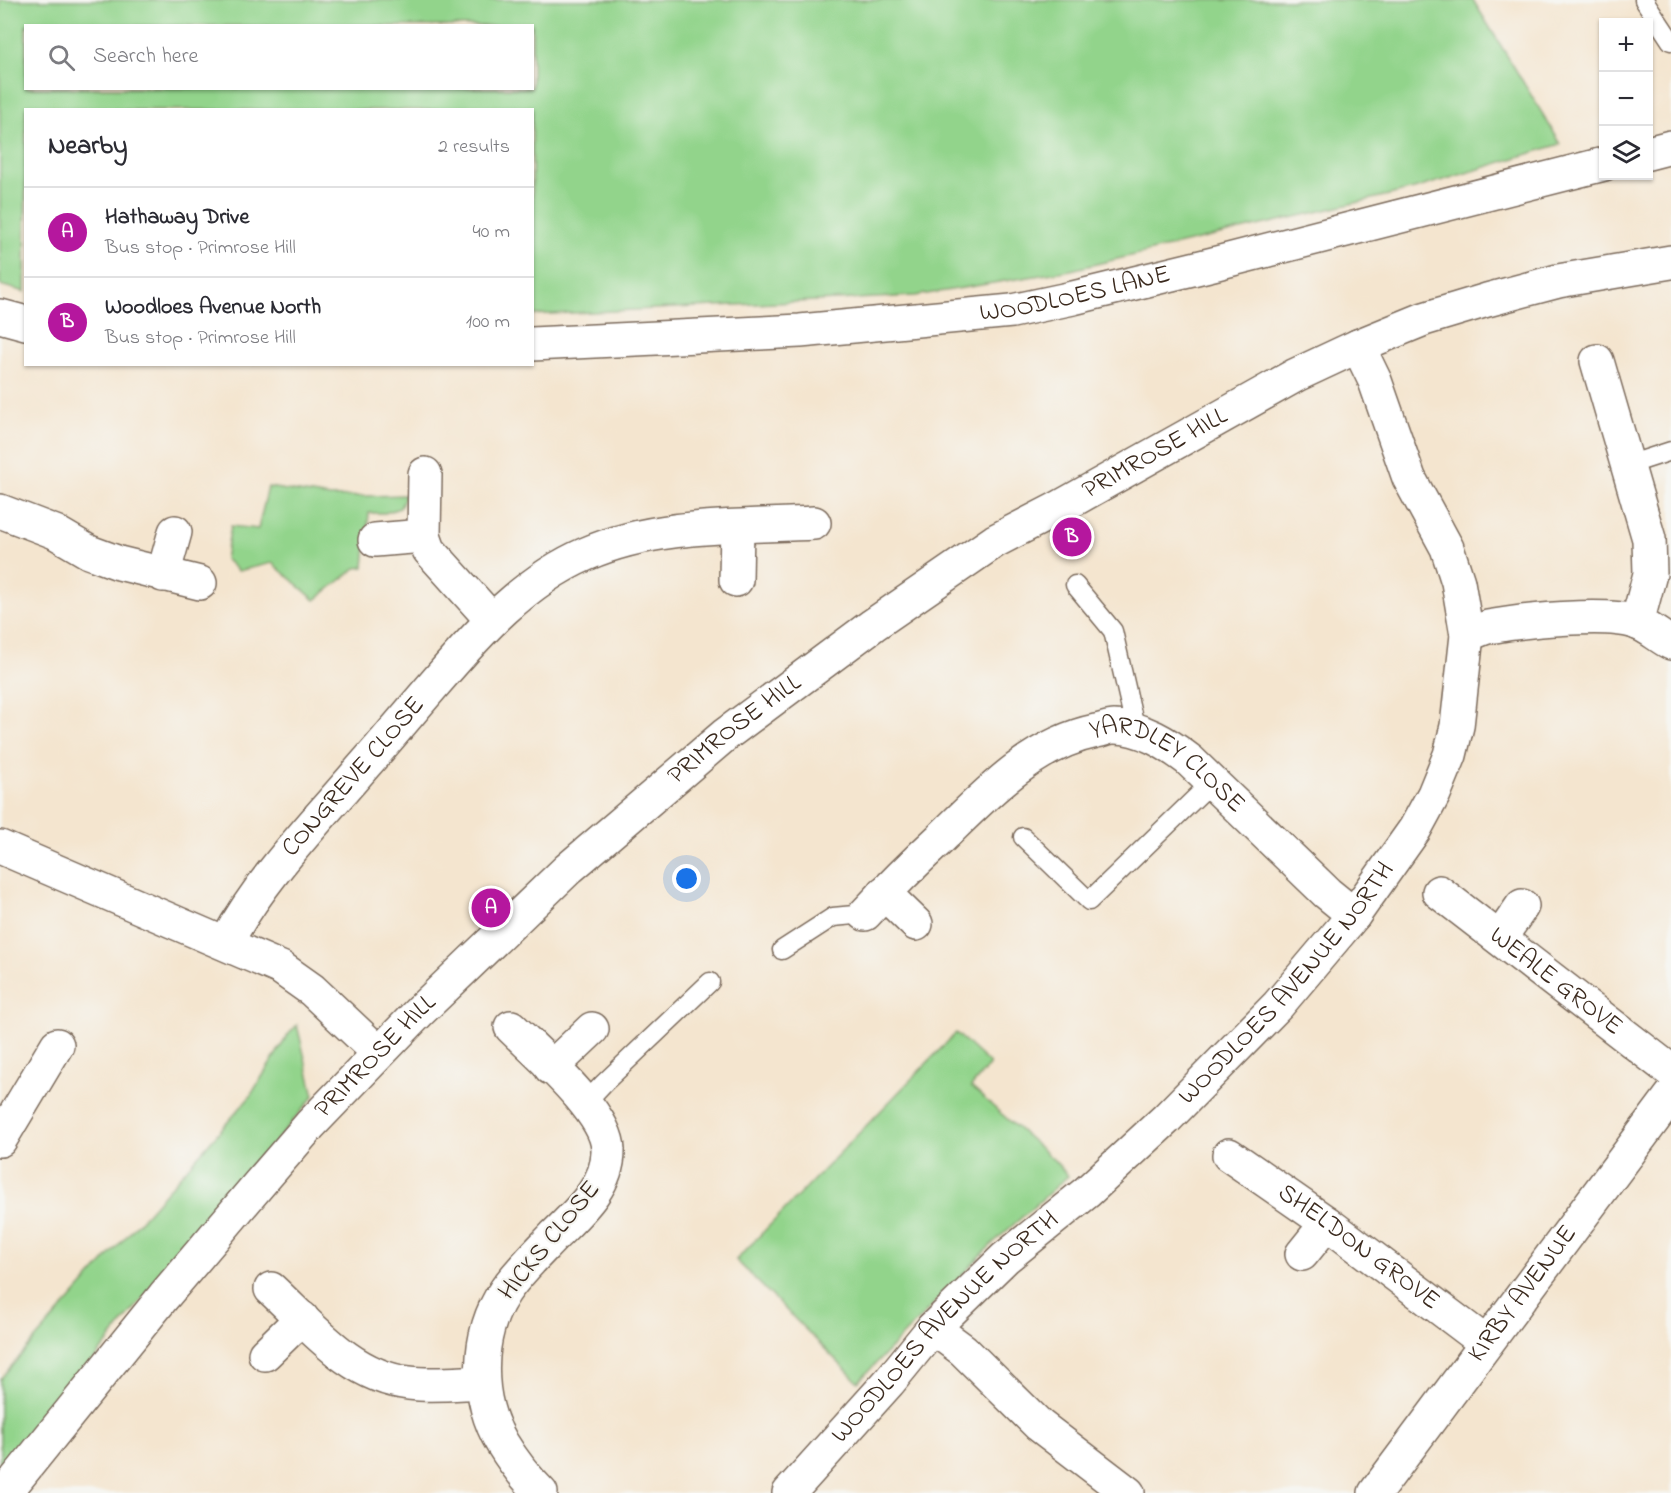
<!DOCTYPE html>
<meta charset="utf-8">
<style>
body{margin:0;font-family:"Indie Flower",sans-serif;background:#f2f2f3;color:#2b2b33}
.controls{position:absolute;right:18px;top:18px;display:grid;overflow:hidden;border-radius:0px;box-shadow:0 2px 4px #0004}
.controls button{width:54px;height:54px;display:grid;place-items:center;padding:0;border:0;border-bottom:2px solid #e1e1e2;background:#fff;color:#2b2b33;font:30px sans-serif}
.you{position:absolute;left:687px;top:879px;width:21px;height:21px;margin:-15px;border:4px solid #fff;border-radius:50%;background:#1a73e8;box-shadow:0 0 0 9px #1a73e833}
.badge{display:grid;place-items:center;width:39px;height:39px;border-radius:50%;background:#b5179e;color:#fff;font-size:20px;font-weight:700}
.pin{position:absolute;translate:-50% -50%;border:3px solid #fff;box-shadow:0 2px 6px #0006}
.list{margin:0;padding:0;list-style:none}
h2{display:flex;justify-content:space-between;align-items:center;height:78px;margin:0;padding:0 24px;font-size:26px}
h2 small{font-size:20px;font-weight:400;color:#7c7c81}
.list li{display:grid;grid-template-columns:39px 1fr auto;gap:18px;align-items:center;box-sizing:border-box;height:90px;padding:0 24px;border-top:2px solid #e1e1e2}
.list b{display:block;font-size:22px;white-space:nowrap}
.list p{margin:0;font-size:20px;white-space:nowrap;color:#7c7c81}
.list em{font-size:20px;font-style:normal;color:#7c7c81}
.icon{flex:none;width:33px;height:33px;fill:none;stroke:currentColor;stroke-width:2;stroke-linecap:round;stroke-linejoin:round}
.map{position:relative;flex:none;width:1671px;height:1493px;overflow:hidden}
.search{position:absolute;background:#fff;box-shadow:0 2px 4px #0004;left:24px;top:24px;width:510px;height:66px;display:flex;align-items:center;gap:15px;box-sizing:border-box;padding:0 21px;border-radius:0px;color:#7c7c81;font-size:22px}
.panel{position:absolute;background:#fff;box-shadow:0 2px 4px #0004;left:24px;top:108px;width:510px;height:258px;border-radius:0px}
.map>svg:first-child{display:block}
</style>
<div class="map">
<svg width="1671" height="1493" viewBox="0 0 1671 1493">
<rect width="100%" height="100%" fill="#f6f6f2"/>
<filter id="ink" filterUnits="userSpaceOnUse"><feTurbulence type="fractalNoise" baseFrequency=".0167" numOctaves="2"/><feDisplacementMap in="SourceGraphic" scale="12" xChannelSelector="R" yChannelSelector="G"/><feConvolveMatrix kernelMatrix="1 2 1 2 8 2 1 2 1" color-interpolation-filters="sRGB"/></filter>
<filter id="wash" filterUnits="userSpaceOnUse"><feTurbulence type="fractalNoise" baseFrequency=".008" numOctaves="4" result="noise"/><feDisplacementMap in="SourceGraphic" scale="24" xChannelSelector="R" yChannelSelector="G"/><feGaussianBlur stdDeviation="1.35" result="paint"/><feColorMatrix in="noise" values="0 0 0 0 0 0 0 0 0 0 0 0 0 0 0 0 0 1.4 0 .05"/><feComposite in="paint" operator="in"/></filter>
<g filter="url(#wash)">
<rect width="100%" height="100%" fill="#f4e5cf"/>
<path fill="#92d48b" stroke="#667f54" stroke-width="1.5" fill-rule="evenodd" d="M0 0H1473L1561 144 1414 189 1071 270 915 296 533 315 532 110H26L25 292 0 285ZM26 26H532V88H26Z
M268 487 330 497 406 495 400 508 385 513H369L364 567 356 568 315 600 272 563 238 571 225 559 231 526 258 529Z
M297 1025 314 1096 125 1320 0 1480V1379L249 1098 288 1035Z
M956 1033 990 1064 971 1087 1055 1161 1068 1176 993 1243 858 1382 736 1260Z"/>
</g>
<g filter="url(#ink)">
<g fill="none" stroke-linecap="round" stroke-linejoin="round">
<defs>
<path id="service" d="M1644 0 1671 41
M1628 465 1671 451
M1075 585 1113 631 1136 731
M1023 837 1089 901 1213 781
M782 950 833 917 865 914
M586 1102 604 1083 710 982"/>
<g id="minor">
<path d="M1648 153 1671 147"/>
<path d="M0 316 26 323"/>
<path id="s1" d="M532 344 800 331 1012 311 1073 298 1213 264 1604 164"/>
<path d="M1597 361 1649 539 1650 574 1637 623"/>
<path d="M425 474 424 536 429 550 492 620"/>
<path d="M0 511 55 532 89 552 119 563 200 583"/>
<path d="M375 540 424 536"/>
<path d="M163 575 175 532"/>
<path d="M736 580 737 527"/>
<path d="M1467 635C1474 632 1481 629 1488 627 1520 621 1606 612 1635 622 1648 626 1659 637 1671 643"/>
<path d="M0 847 281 968 312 990 379 1053"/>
<path id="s2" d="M1439 892 1671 1071"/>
<path d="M884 893 916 924"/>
<path id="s3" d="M865 914C889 888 914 863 940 839 985 795 1032 744 1096 731 1102 730 1109 727 1114 727 1142 727 1168 744 1189 760L1327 893 1354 915"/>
<path d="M1500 938 1522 906"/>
<path id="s4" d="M226 943C261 878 314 824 362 768 387 740 411 711 436 682 479 632 524 581 586 554 657 523 738 527 814 523"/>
<path d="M511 1027C537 1053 608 1113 608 1150 609 1186 577 1213 554 1236 537 1254 519 1271 505 1291 476 1334 475 1398 502 1443 513 1461 526 1478 541 1493"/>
<path d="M551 1068 592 1029"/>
<path d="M0 1140 57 1045"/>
<path id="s5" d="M1229 1155 1327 1223 1486 1343"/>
<path d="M1302 1254 1327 1223"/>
<path d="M271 1289C311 1326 351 1377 409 1383 433 1386 458 1383 482 1382"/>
<path d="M933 1328 963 1350 1039 1425 1128 1493"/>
<path d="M265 1354 302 1318"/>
<path id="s6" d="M789 1493 889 1382 933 1328 1005 1258 1087 1192 1166 1119 1278 1005 1354 915 1415 829 1434 794 1450 755 1457 726 1467 635 1458 582 1447 548 1409 478 1375 381 1358 346"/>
<path id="s7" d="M1375 1493 1671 1096"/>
</g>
<g id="tertiary">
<path id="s8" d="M5 1493 164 1296 259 1184 310 1125 420 1011 568 869 725 735 873 625 995 541 1057 509 1296 375 1358 346 1424 319 1487 300 1558 281 1671 262"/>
</g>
</defs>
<use href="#service" stroke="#7c6b5c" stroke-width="21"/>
<use href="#minor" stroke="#7c6b5c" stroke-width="36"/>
<use href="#tertiary" stroke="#7c6b5c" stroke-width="36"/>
<use href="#service" stroke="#fff" stroke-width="18"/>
<use href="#minor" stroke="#fff" stroke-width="33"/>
<use href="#tertiary" stroke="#fff" stroke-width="33"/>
</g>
</g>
<g text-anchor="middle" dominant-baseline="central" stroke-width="4.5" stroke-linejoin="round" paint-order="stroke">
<g font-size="26" fill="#3b2a1e" stroke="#f6f6f2">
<text stroke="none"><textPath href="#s1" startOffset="546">WOODLOES LANE</textPath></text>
<text stroke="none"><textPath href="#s8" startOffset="1563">PRIMROSE HILL</textPath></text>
<text stroke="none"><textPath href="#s8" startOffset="1059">PRIMROSE HILL</textPath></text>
<text stroke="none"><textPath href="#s3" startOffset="382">YARDLEY CLOSE</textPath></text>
<text stroke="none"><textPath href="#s4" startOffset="210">CONGREVE CLOSE</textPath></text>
<text stroke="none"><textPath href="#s2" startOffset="147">WEALE GROVE</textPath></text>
<text stroke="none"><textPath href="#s6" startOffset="714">WOODLOES AVENUE NORTH</textPath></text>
<text stroke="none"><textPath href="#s8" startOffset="573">PRIMROSE HILL</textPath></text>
<text transform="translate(550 1241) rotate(-51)">HICKS CLOSE</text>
<text stroke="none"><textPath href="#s5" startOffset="159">SHELDON GROVE</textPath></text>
<text stroke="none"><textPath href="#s7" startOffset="248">KIRBY AVENUE</textPath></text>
<text stroke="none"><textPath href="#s6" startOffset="228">WOODLOES AVENUE NORTH</textPath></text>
</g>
</g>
</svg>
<div class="controls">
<button>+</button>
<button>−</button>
<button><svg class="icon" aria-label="layers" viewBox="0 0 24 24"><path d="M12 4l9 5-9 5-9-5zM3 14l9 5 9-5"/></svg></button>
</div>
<div class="you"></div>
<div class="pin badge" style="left:491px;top:908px">A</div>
<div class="pin badge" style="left:1072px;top:537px">B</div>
<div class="search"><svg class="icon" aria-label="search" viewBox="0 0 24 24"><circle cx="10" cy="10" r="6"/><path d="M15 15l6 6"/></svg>Search here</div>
<section class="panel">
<h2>Nearby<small>2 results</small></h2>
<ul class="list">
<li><span class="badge">A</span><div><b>Hathaway Drive</b><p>Bus stop · Primrose Hill</p></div><em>40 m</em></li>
<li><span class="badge">B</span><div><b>Woodloes Avenue North</b><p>Bus stop · Primrose Hill</p></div><em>100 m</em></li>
</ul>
</section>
</div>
